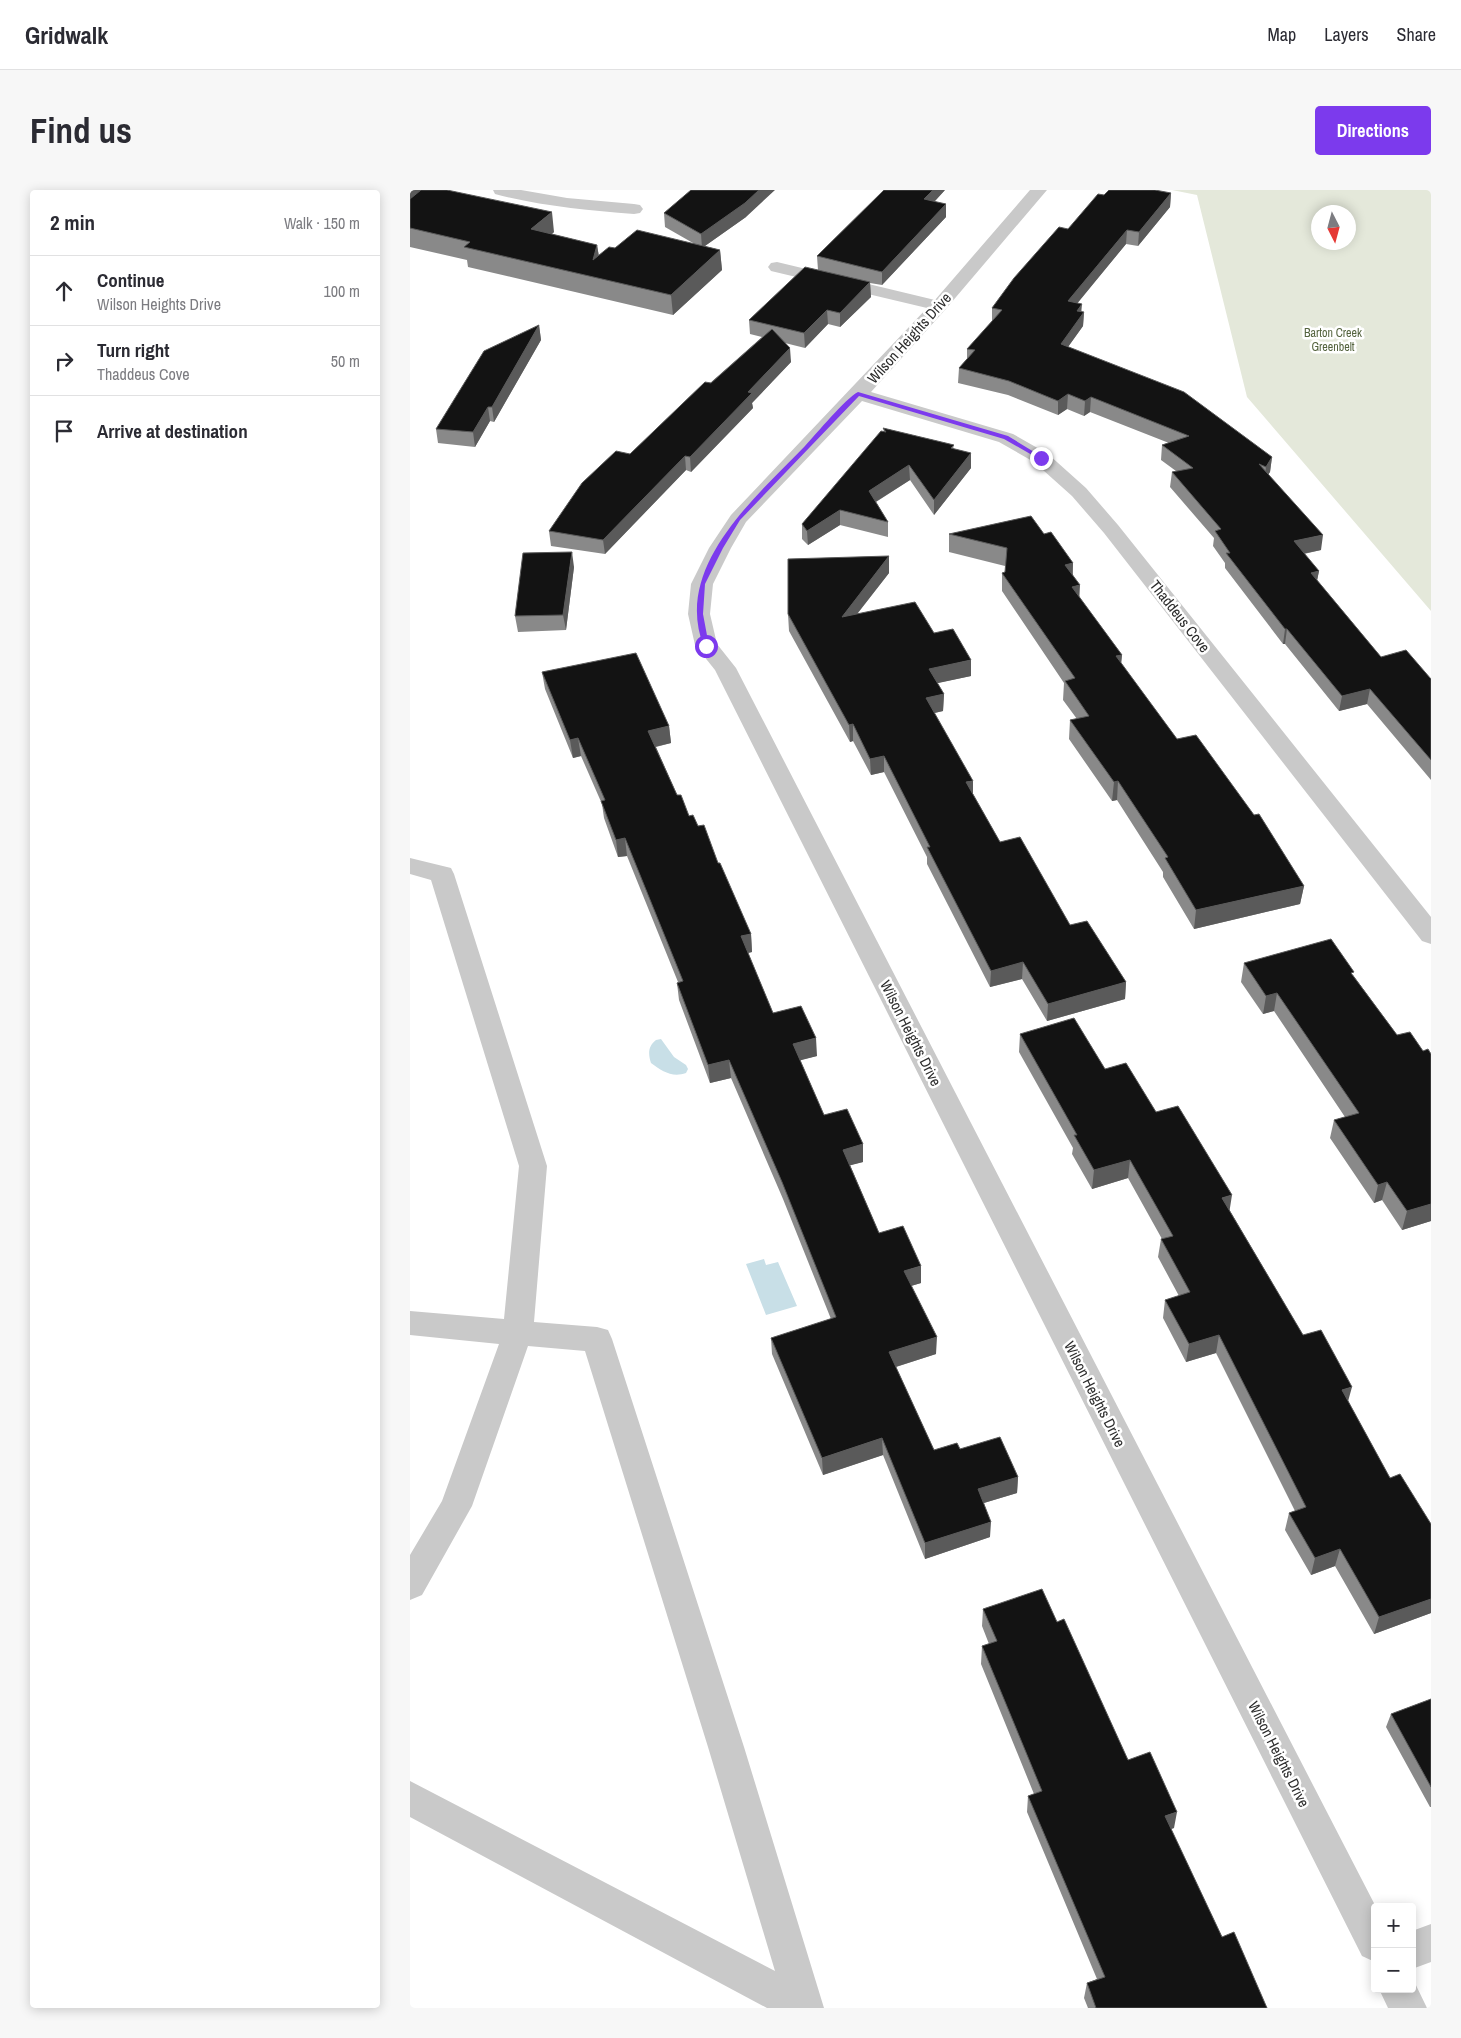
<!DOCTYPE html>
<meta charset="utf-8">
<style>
body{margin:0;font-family:"Archivo Narrow",sans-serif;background:#f7f7f7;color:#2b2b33}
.controls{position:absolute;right:15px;bottom:15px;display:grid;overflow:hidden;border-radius:5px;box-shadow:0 2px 12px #0003}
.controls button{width:45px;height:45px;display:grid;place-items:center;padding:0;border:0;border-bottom:1px solid #e1e1e2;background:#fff;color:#2b2b33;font:25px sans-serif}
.compass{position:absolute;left:901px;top:15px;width:45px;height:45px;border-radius:50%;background:#fff;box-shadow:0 2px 12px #0003;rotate:174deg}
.stop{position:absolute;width:15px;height:15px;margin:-11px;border:4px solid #7c3aed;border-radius:50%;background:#fff}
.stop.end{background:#7c3aed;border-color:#fff;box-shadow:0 1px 5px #0008}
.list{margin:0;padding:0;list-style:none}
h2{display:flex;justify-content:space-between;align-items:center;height:65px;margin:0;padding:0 20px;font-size:21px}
h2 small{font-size:16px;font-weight:400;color:#7c7c81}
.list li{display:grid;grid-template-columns:32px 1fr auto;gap:15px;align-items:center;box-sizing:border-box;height:70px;padding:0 20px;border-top:1px solid #e1e1e2}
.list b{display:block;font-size:19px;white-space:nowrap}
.list p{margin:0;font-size:16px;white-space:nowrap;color:#7c7c81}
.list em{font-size:16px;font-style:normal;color:#7c7c81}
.icon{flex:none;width:28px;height:28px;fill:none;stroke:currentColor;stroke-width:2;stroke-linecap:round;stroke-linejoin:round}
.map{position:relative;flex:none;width:1021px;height:1818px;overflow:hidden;border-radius:5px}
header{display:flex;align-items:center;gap:30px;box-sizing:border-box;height:70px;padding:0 25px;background:#fff;border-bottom:1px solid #e1e1e2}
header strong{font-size:24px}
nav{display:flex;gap:28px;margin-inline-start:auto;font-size:18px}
.intro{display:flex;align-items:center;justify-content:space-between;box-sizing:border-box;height:120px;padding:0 30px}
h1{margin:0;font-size:35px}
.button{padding:12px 22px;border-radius:5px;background:#7c3aed;color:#fff;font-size:18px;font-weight:700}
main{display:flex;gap:30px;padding:0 30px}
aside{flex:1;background:#fff;border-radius:5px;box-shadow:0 2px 12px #0003}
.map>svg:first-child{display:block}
</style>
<header>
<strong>Gridwalk</strong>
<nav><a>Map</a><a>Layers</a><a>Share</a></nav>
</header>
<div class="intro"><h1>Find us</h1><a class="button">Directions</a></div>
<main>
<aside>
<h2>2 min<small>Walk · 150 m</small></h2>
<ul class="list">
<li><svg class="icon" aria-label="ahead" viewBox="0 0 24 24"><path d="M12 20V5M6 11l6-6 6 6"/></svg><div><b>Continue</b><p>Wilson Heights Drive</p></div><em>100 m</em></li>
<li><svg class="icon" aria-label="right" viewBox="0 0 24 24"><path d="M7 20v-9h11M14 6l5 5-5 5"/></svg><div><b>Turn right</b><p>Thaddeus Cove</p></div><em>50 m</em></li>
<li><svg class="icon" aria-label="arrive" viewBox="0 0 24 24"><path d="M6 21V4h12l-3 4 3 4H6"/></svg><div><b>Arrive at destination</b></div></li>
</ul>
</aside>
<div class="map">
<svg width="1021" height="1818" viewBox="0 0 1021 1818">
<rect width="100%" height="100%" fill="#fff"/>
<path fill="#e4e8da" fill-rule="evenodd" d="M762 0H1021V421L837 207 787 5ZM908 22H938V52H908Z"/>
<path fill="#c8dfe7" d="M251 849 264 867 276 875 278 879 276 883C262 888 252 881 241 873 238 864 238 856 246 850Z
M354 1069 356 1075 368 1072 387 1116 356 1125 336 1074Z"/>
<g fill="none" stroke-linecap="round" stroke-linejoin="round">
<path fill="#c9c9c9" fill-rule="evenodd" d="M83 0H111L157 8 224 14 230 15 233 19 230 23 224 24C177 20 131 16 85 4Z
M620 0H637L535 120 461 202 603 244 638 264 676 298 708 335 1021 727V754L1012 751 694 343 662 306 624 272 589 252 452 211 336 332 321 358 303 394 300 424 307 454 326 478 966 1717H965V1772L952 1766 305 480 285 455 278 424 281 394 299 358 321 325 517 118 361 81 358 77 361 73 367 72 525 110Z
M0 668 41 678 44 684 137 976 124 1132 187 1137 198 1140 202 1149 334 1557 414 1818H357L0 1627V1591L365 1781 298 1557 175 1161 118 1156 62 1316 12 1405 0 1410V1365L32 1311 89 1154 0 1145V1121L94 1129 109 976 21 690 0 684Z
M1021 1734V1772L1002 1779V1741Z
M1002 1787 1017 1818H978L969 1799H1002Z"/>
</g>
<path fill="#898989" d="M0 0 144 42 142 44 187 55 189 66 205 58 283 53 255 37 254 23 336 27 295 56 310 60 312 80 263 125 58 77 57 70 0 57Z
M535 0 524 12 536 14V27L472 95 460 93 461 107 430 137 418 134 395 158 375 153 381 172 342 213 343 218 281 282 276 280 195 364 141 356 139 341 220 264 352 147 340 144 339 130 408 80 407 66Z
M761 3 760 17 728 56 716 54 667 113 672 122H674L673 136 658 157 862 267 860 282 858 284 911 360 894 364 909 381 907 390 971 467 1021 489V590L957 514 929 521 875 454H873L815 378V373L803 356 804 348 760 297 762 282 766 281 751 270 752 255 759 253 680 222 674 226 657 219 648 225 598 205 548 193 549 178 557 169V159L582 132V118L658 39 694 5Z
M129 135 131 150 84 232 80 231 65 257 28 253 26 239Z
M473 238 544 255 543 259 561 263V278L524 325 500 290 466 312 478 332V347L430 335 398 355 392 349V334L474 242Z
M539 344H634L663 373V385L669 407 712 465 711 474 767 549 894 696 890 714 784 739 753 687V682L707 610 702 611 659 549 660 530 667 529 653 510 654 493 592 401V383L595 382V376L539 362Z
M479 366V383L448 423 524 443 561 486 527 493 534 504 533 521 524 523 563 604 590 652 660 735 716 792 715 809 637 831 612 789 580 797 517 674V667L474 582 461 585 443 551 440 552 379 441 378 424Z
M164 377 156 440 108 442 105 426Z
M132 482 259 536 261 553 246 557 267 605 279 626 288 636 308 673 341 744 342 762 338 763 363 823 407 866 390 870 414 925 453 954V972L440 975 469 1043 511 1093 501 1096 526 1164 486 1177 524 1260 550 1259 608 1287 607 1303 574 1313 580 1347 515 1369 473 1265 413 1285 362 1164 361 1148 421 1129 373 1009 321 888 300 893 269 810 267 793 268 792 217 666 208 667 194 628 192 614 171 566 163 568 135 499Z
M834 773 943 785 987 845 1013 861 1021 864V1031L992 1040 972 1010 964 1013 920 948 924 930 935 927 864 821 853 824 831 792Z
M610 844 695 879 746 922 820 1021 893 1145 938 1211 980 1288 1021 1334V1423L964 1444 925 1376 901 1385 875 1340 879 1323 885 1321 806 1163 776 1172 753 1128 755 1110 769 1106 748 1067 751 1049H752L718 988 682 999 662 964 663 958 609 862Z
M573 1419 647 1432 718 1570 764 1638 761 1639 812 1747 857 1818H678L674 1808 677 1793 687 1789 617 1622 618 1606 624 1604 571 1474 572 1456 579 1454 572 1436Z
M1021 1509V1617H1020L976 1537 981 1524Z"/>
<path fill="#5a5a5a" d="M0 0H22L0 18Z
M349 0H365L336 27 292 58 291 44Z
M523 0H535L514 23V9Z
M761 3 760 17 728 56 729 42Z
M536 14V27L472 95V82Z
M142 22 144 42 124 59 121 39Z
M717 40 716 54 657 126 658 111Z
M187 55 190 74 183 70Z
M310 60 312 80 263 125 261 105Z
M460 92 461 107 430 137V123Z
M672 114 671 125 674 122 673 136 650 168 651 154 667 121Z
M417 120 418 134 395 158 394 143Z
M129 135 131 150 84 232 82 217Z
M380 158 381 172 342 213 343 218 281 282 280 267 338 202Z
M658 204 657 219 648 225V211Z
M681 207 680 222 674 226 675 211Z
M78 217 80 231 65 257 63 242Z
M561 263V278L524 325V310Z
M275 266 276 280 195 364 193 350Z
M862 267 860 282 854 291 856 277Z
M499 275 500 290 459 316V301Z
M430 320V335L398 355 397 341Z
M913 345 911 360 882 366 884 351Z
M162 362 164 377 156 440 153 425Z
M479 366V383L432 443V427Z
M663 373 662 391 655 375Z
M909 381 906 396 901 383Z
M670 395 669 414 662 397Z
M875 439H877L875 454H873Z
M712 465 710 483 706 466Z
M561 470V486L519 495V479Z
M960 499 957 514 929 521 932 506Z
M534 504 533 521 516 525V508Z
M443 534V551L440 552 439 535Z
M259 536 261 553 240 558 238 541Z
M168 548 171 566 163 568 160 550Z
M474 566V582L461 585 460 569Z
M563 591V607L556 592Z
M708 591 707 610 702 611 704 592Z
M215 648 217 666 208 667 206 650Z
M894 696 890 714 784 739 786 720Z
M341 744 342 762 333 764 331 746Z
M613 772 612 789 580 797 581 781Z
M716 792 715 809 637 831 638 814Z
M867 803 864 821 853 824 856 806Z
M406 848 407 866 384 872 383 854Z
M319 870 321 888 300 893 298 875Z
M453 954V972L434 977 433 960Z
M720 970 718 988 682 999 684 980Z
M977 992 972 1010 964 1013 968 995Z
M822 1005 819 1024 812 1008Z
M1021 1014V1031L992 1040 997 1021Z
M511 1076V1093L494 1098V1081Z
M809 1145 806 1163 776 1172 779 1154Z
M527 1147 526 1164 479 1179V1162Z
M942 1197 937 1215 932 1200Z
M472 1248 473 1265 413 1285 412 1268Z
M608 1287 607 1303 567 1315 568 1299Z
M581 1332 580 1347 515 1369V1353Z
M930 1359 925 1376 901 1385 905 1368Z
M1021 1409V1423L964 1444 969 1427Z
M767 1622 764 1638 752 1642 755 1626Z"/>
<path fill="#131313" stroke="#5a5a5a" d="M11 0H37L142 22 121 39 187 55 183 70 199 57 205 58 227 40 310 60 261 105 54 57 60 52 0 38V9Z
M281 0H349L335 13 291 44 254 23Z
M474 0H523L514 9 536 14 472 82 407 66Z
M699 0H745L761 3 729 42 717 40 658 111 672 114 667 121 674 122 651 154 774 202 862 267 856 277 849 274 913 345 884 351 909 381 901 383 971 467 996 460 1021 489V570L960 499 932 506 877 439H875L816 363H820L805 341 811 339 762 282 783 278 752 255 779 246 681 207 675 211 658 204 648 211 599 191 549 178 565 160 557 159 592 120 582 118 604 88 649 37 658 39 688 4 694 5Z
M395 77 460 92 430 123 417 120 394 143 339 130Z
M129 135 82 217H78L63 242 26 239 74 161Z
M362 139 380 158 338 202 342 203 280 267 275 266 193 350 139 341 172 293 206 261 220 264 295 192 301 193Z
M473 238 544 255 541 258 561 263 524 310 499 275 459 301 478 332 430 320 397 341 392 334 471 241 476 242Z
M621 326 634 344 641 342 663 373 655 375 670 395 662 397 712 465 706 466 767 549 786 545 844 625 849 624 894 696 786 720 755 668 758 667 708 591 704 592 660 530 679 526 655 491 665 488 592 383 595 382 597 358 539 344Z
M162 362 153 425 105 426 113 363Z
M479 366 432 427 505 412 524 443 543 439 561 470 519 479 534 504 516 508 563 591 556 592 590 652 610 647 660 735 677 731 716 792 638 814 613 772 581 781 517 657H520L474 566 460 569 443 534 439 535 378 424V369Z
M226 463 259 536 238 541 267 605H271L279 626 283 625 288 636 294 635 308 673H310L341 744 331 746 363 823 391 816 406 848 383 854 414 925 437 919 453 954 433 960 469 1043 493 1036 511 1076 494 1081 527 1147 479 1162 524 1260 547 1253 550 1259 590 1247 608 1287 568 1299 581 1332 515 1353 472 1248 412 1268 361 1148 426 1127 372 992 319 870 298 875 267 793 273 791 215 648 206 650 191 611 195 610 168 548 160 550 132 482Z
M921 749 944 782 941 783 987 845 1000 842 1013 861 1018 859 1021 864V1014L997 1021 977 992 968 995 924 930 949 923 867 803 856 806 834 773Z
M664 828 695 879 716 873 746 922 768 916 822 1005 812 1008 893 1145 911 1140 942 1197 932 1200 980 1288 990 1284 1021 1334V1409L969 1427 930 1359 905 1368 879 1323 896 1317 809 1145 779 1154 755 1110 780 1102 751 1049 763 1046 720 970 684 980 664 945H667L610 844Z
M632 1399 647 1432 654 1429 718 1570 740 1562 767 1622 755 1626 812 1747 824 1742 857 1818H686L677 1793 695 1787 618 1606 632 1601 572 1456 587 1451 573 1419Z
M1021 1509V1597L981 1524Z"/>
<path fill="#7c3aed" d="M448 202 598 246 634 268 629 269 594 249 449 206 330 330 313 358 295 394 293 424 299 456 294 457C262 377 346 307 395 256 407 243 435 209 448 202Z"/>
<g text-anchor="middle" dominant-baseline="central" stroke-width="5" stroke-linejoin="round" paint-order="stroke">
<g font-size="12" fill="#54633e" stroke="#fff">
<text x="923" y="143">Barton Creek<tspan x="923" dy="14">Greenbelt</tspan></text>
</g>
<g font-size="15" fill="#2c2c2c" stroke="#fff">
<text transform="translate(499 148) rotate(-48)">Wilson Heights Drive</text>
<text transform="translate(770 426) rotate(52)">Thaddeus Cove</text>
<text transform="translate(501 843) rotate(63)">Wilson Heights Drive</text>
<text transform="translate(685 1204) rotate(63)">Wilson Heights Drive</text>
<text transform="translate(869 1564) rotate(63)">Wilson Heights Drive</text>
</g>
</g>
</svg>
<div class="controls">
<button>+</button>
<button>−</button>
</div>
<svg class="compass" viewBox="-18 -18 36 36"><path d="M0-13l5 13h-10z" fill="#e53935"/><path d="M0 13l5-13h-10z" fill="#7c7c81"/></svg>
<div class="stop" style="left:296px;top:456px"></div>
<div class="stop end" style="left:631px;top:268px"></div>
</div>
</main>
